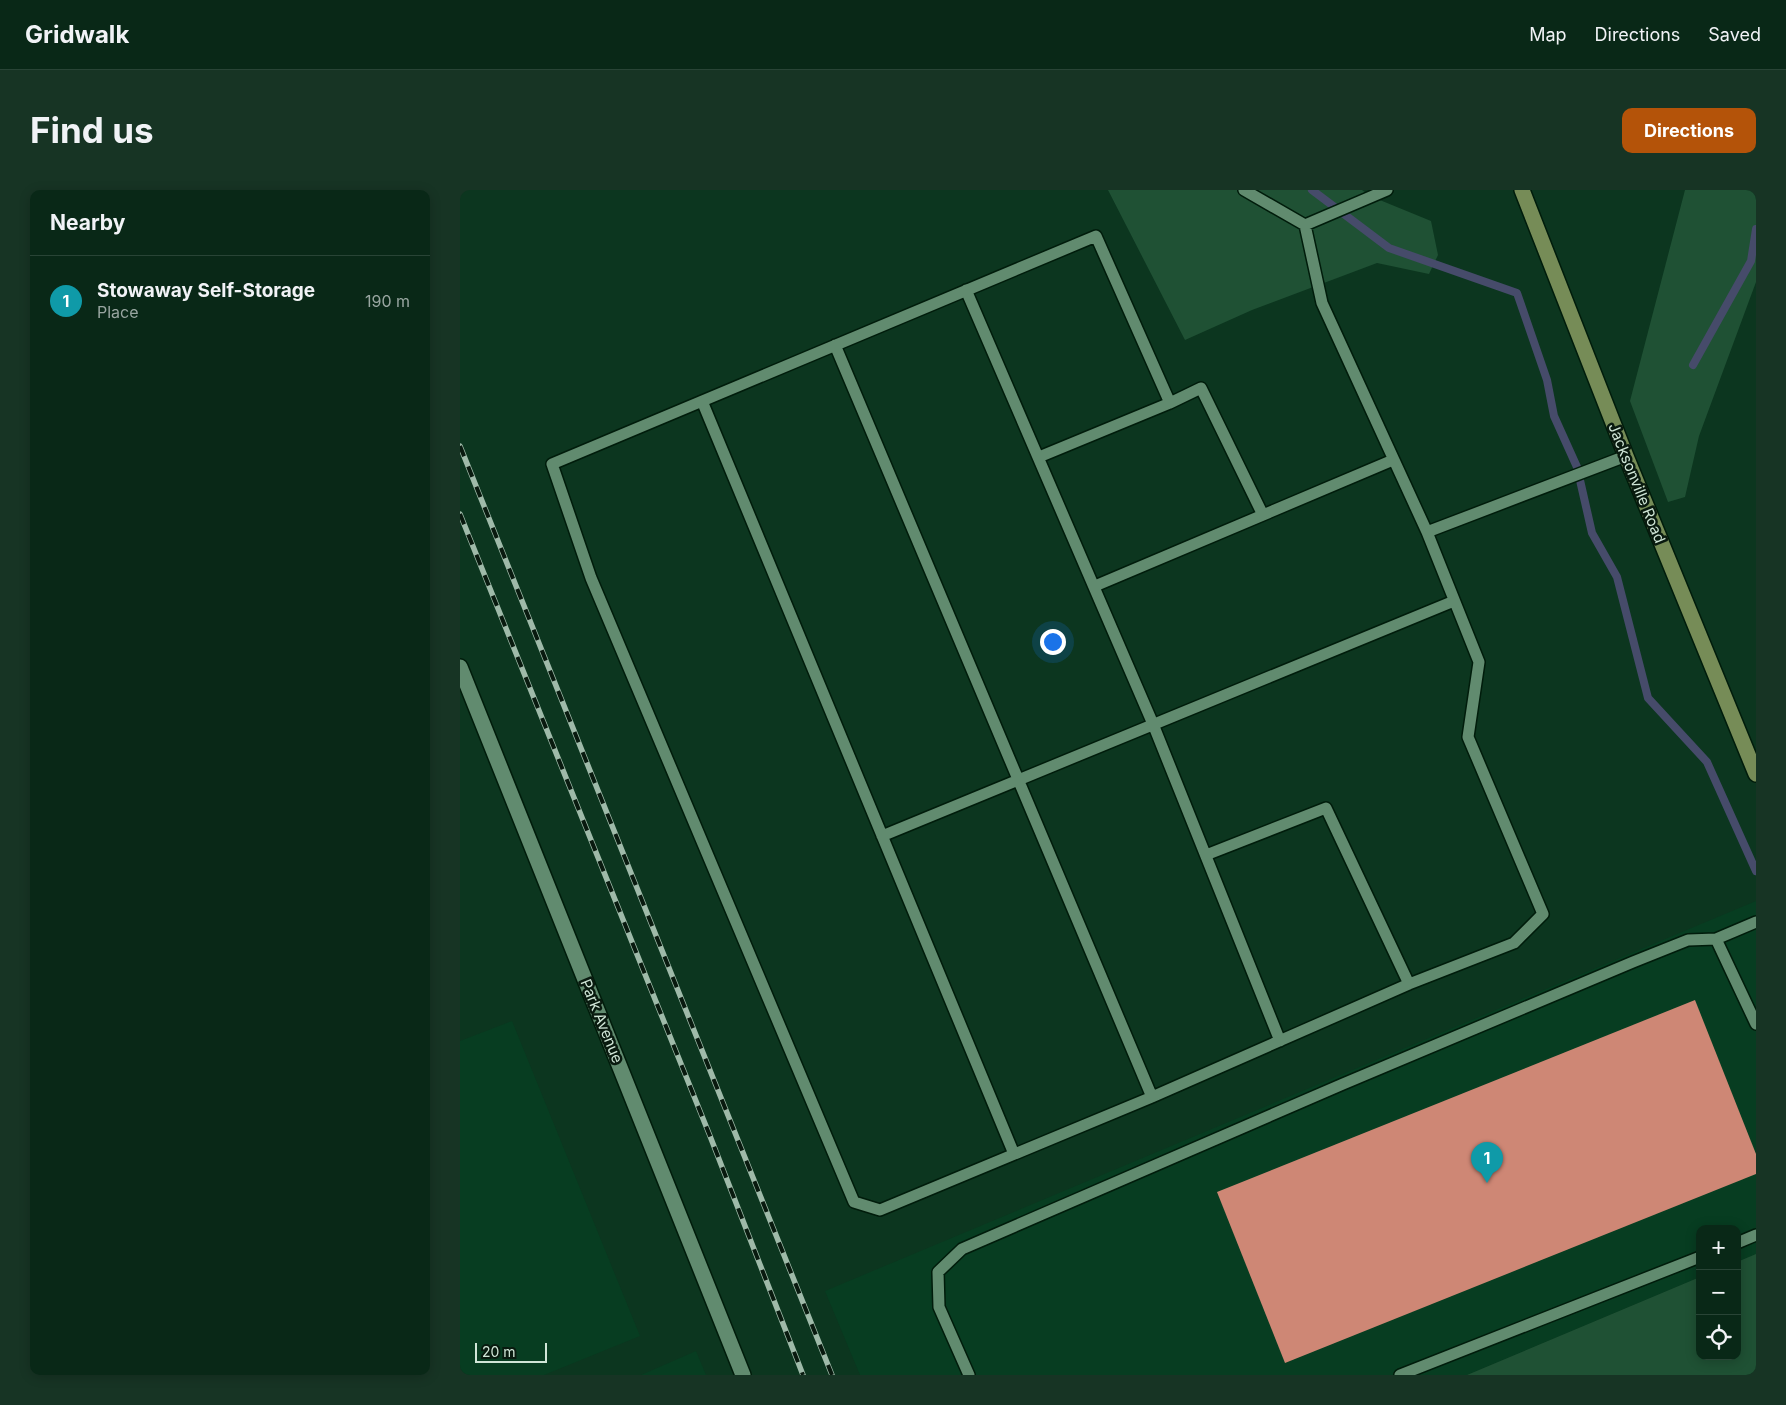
<!DOCTYPE html>
<meta charset="utf-8">
<style>
body{margin:0;font-family:Inter,sans-serif;background:#173424;color:#f1f3f6}
.controls{position:absolute;right:15px;bottom:15px;display:grid;overflow:hidden;border-radius:10px;box-shadow:0 2px 12px #0003}
.controls button{width:45px;height:45px;display:grid;place-items:center;padding:0;border:0;border-bottom:1px solid #294436;background:#092817;color:#f1f3f6;font:25px sans-serif}
.scale{position:absolute;left:15px;bottom:12px;width:72px;box-sizing:border-box;padding-left:5px;border:2px solid #d0e6d7;border-top:0;font-size:14px;line-height:18px;white-space:nowrap;color:#d0e6d7;-webkit-text-stroke:4px #091a0f;paint-order:stroke}
.you{position:absolute;left:592px;top:451px;width:18px;height:18px;margin:-12px;border:4px solid #fff;border-radius:50%;background:#1a73e8;box-shadow:0 0 0 8px #1a73e833}
.badge{display:grid;place-items:center;width:32px;height:32px;border-radius:50%;background:#b45309;color:#fff;font-size:16px;font-weight:700}
.pin{position:absolute;translate:-50% -41px;filter:drop-shadow(0 1px 2px #0008)}
.pin::after{content:'';position:absolute;top:26px;width:18px;height:15px;background:inherit;clip-path:polygon(0 0,100% 0,50% 100%)}
.list{margin:0;padding:0;list-style:none}
h2{display:flex;justify-content:space-between;align-items:center;height:65px;margin:0;padding:0 20px;font-size:21px}
h2 small{font-size:16px;font-weight:400;color:#99a6a1}
.list li{display:grid;grid-template-columns:32px 1fr auto;gap:15px;align-items:center;box-sizing:border-box;height:90px;padding:0 20px;border-top:1px solid #294436}
.list b{display:block;font-size:19px;white-space:nowrap}
.list p{margin:0;font-size:16px;white-space:nowrap;color:#99a6a1}
.list em{font-size:16px;font-style:normal;color:#99a6a1}
.icon{flex:none;width:28px;height:28px;fill:none;stroke:currentColor;stroke-width:2;stroke-linecap:round;stroke-linejoin:round}
.map{position:relative;flex:none;width:1296px;height:1185px;overflow:hidden;border-radius:10px}
header{display:flex;align-items:center;gap:30px;box-sizing:border-box;height:70px;padding:0 25px;background:#092817;border-bottom:1px solid #294436}
header strong{font-size:24px}
nav{display:flex;gap:28px;margin-inline-start:auto;font-size:18px}
.intro{display:flex;align-items:center;justify-content:space-between;box-sizing:border-box;height:120px;padding:0 30px}
h1{margin:0;font-size:35px}
.button{padding:12px 22px;border-radius:10px;background:#b45309;color:#fff;font-size:18px;font-weight:700}
main{display:flex;gap:30px;padding:0 30px}
aside{flex:1;background:#092817;border-radius:10px;box-shadow:0 2px 12px #0003}
.map>svg:first-child{display:block}
</style>
<header>
<strong>Gridwalk</strong>
<nav><a>Map</a><a>Directions</a><a>Saved</a></nav>
</header>
<div class="intro"><h1>Find us</h1><a class="button">Directions</a></div>
<main>
<aside>
<h2>Nearby<small></small></h2>
<ul class="list">
<li><span class="badge" style="background:#0f9aa8">1</span><div><b>Stowaway Self-Storage</b><p>Place</p></div><em>190 m</em></li>
</ul>
</aside>
<div class="map">
<svg width="1296" height="1185" viewBox="0 0 1296 1185">
<rect width="100%" height="100%" fill="#0c361f"/>
<path fill="#073d21" d="M1296 711V1064L1277 1072V1039H1240V1087L1007 1185H400L365 1101Z
M52 831 180 1146 84 1185H0V851Z
M236 1161 246 1185H181Z"/>
<path fill="#1f5134" d="M648 0H902L910 6 971 31 978 65 969 84 917 73 792 120 725 150Z
M1225 0H1296V92L1239 246 1225 307 1208 312 1170 211Z
M1296 1064V1185H1007L1240 1087V1166H1277V1072Z"/>
<g fill="none" stroke-linecap="round" stroke-linejoin="round">
<path stroke="#464b6a" stroke-width="8" d="M852 0 929 58 1057 103 1087 190 1094 226 1117 277 1132 343 1157 387 1188 508 1247 572 1296 681
M1233 175 1291 71 1296 39"/>
</g>
<path fill="#ce8775" d="M1235 810 1296 964V984L825 1173 757 1002Z"/>
<g fill="none" stroke-linecap="round" stroke-linejoin="round">
<defs>
<path id="service" d="M784 0 845 35
M927 0 845 35 862 113 967 342 1166 266
M506 100 693 534 820 851
M375 155 692 907
M242 211 554 964
M579 267 710 213
M803 325 741 198 710 213 636 46 92 274 131 388 394 1012 420 1020 692 907 949 794 1054 753 1083 724 1008 547 1019 472 967 342
M635 396 933 270
M422 646 994 411
M746 665 866 618 949 794
M1256 749 1296 834
M1277 1053 1296 1045
M509 1185 479 1117 478 1082 502 1059 883 894 1173 772 1228 750 1256 749 1296 732
M940 1185 1240 1067"/>
<path id="minor" d="M0 477 283 1185"/>
<path id="secondary" d="M1062 0 1166 266 1296 584"/>
</defs>
<use href="#service" stroke="#001c0b" stroke-width="14"/>
<use href="#minor" stroke="#001c0b" stroke-width="18"/>
<use href="#secondary" stroke="#001c0b" stroke-width="18"/>
<use href="#service" stroke="#618b6f" stroke-width="11"/>
<use href="#minor" stroke="#618b6f" stroke-width="15"/>
<use href="#secondary" stroke="#768c57" stroke-width="15"/>
<defs>
<path id="rail" d="M0 256 372 1185
M0 324 250 946 343 1185"/>
</defs>
<use href="#rail" stroke="#9fbaa9" stroke-width="5.5"/>
<use href="#rail" stroke="#091a0f" stroke-width="4" stroke-dasharray="11" stroke-linecap="butt"/>
</g>
<g text-anchor="middle" dominant-baseline="central" stroke-width="5" stroke-linejoin="round" paint-order="stroke">
<g font-size="15" fill="#d0e6d7" stroke="#091a0f">
<text transform="translate(1177 293) rotate(68)">Jacksonville Road</text>
<text transform="translate(142 831) rotate(68)">Park Avenue</text>
</g>
</g>
</svg>
<div class="controls">
<button>+</button>
<button>−</button>
<button><svg class="icon" aria-label="locate" viewBox="0 0 24 24"><circle cx="12" cy="12" r="6"/><path d="M12 2v4M12 18v4M2 12h4M18 12h4"/></svg></button>
</div>
<div class="scale">20 m</div>
<div class="you"></div>
<div class="pin badge" style="left:1027px;top:993px;background:#0f9aa8">1</div>
</div>
</main>
